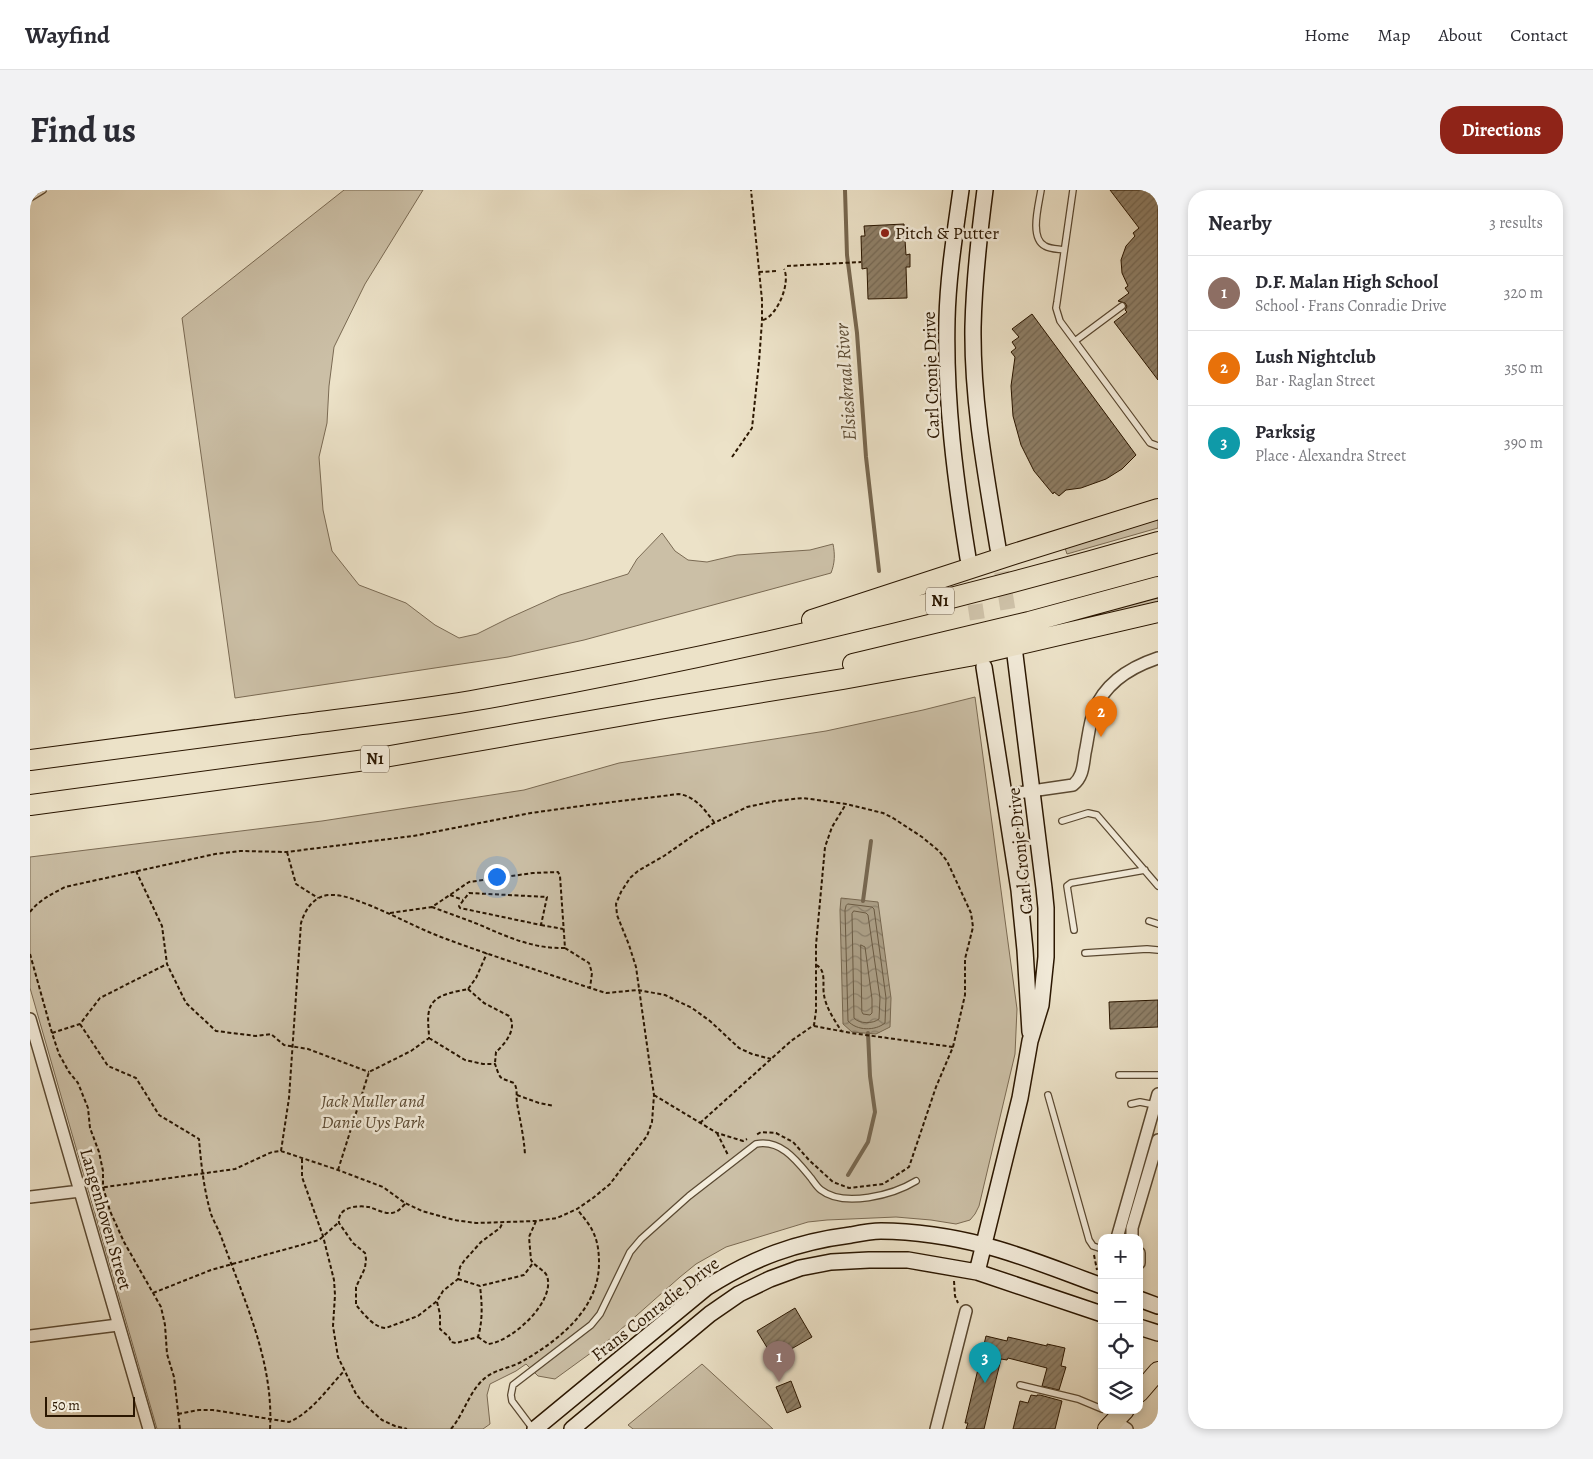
<!DOCTYPE html>
<meta charset="utf-8">
<style>
body{margin:0;font-family:Alegreya,serif;background:#f2f2f3;color:#2b2b33}
.controls{position:absolute;right:15px;bottom:15px;display:grid;overflow:hidden;border-radius:10px;box-shadow:0 2px 8px #0003}
.controls button{width:45px;height:45px;display:grid;place-items:center;padding:0;border:0;border-bottom:1px solid #e1e1e2;background:#fff;color:#2b2b33;font:25px sans-serif}
.scale{position:absolute;left:15px;bottom:12px;width:90px;box-sizing:border-box;padding-left:5px;border:2px solid #2a1600;border-top:0;font-size:14px;line-height:18px;white-space:nowrap;color:#2a1600;-webkit-text-stroke:4px #f3ecdb;paint-order:stroke}
.you{position:absolute;left:466px;top:686px;width:18px;height:18px;margin:-12px;border:4px solid #fff;border-radius:50%;background:#1a73e8;box-shadow:0 0 0 8px #1a73e833}
.badge{display:grid;place-items:center;width:32px;height:32px;border-radius:50%;background:#8f2418;color:#fff;font-size:16px;font-weight:700}
.pin{position:absolute;translate:-50% -41px;filter:drop-shadow(0 1px 2px #0008)}
.pin::after{content:'';position:absolute;top:26px;width:18px;height:15px;background:inherit;clip-path:polygon(0 0,100% 0,50% 100%)}
.list{margin:0;padding:0;list-style:none}
h2{display:flex;justify-content:space-between;align-items:center;height:65px;margin:0;padding:0 20px;font-size:21px}
h2 small{font-size:16px;font-weight:400;color:#7c7c81}
.list li{display:grid;grid-template-columns:32px 1fr auto;gap:15px;align-items:center;box-sizing:border-box;height:75px;padding:0 20px;border-top:1px solid #e1e1e2}
.list b{display:block;font-size:19px;white-space:nowrap}
.list p{margin:0;font-size:16px;white-space:nowrap;color:#7c7c81}
.list em{font-size:16px;font-style:normal;color:#7c7c81}
.icon{flex:none;width:28px;height:28px;fill:none;stroke:currentColor;stroke-width:2;stroke-linecap:round;stroke-linejoin:round}
.map{position:relative;flex:none;width:1128px;height:1239px;overflow:hidden;border-radius:20px}
header{display:flex;align-items:center;gap:30px;box-sizing:border-box;height:70px;padding:0 25px;background:#fff;border-bottom:1px solid #e1e1e2}
header strong{font-size:24px}
nav{display:flex;gap:28px;margin-inline-start:auto;font-size:18px}
.intro{display:flex;align-items:center;justify-content:space-between;box-sizing:border-box;height:120px;padding:0 30px}
h1{margin:0;font-size:35px}
.button{padding:12px 22px;border-radius:20px;background:#8f2418;color:#fff;font-size:18px;font-weight:700}
main{display:flex;gap:30px;padding:0 30px}
aside{flex:1;background:#fff;border-radius:20px;box-shadow:0 2px 8px #0003}
.map>svg:first-child{display:block}
</style>
<header>
<strong>Wayfind</strong>
<nav><a>Home</a><a>Map</a><a>About</a><a>Contact</a></nav>
</header>
<div class="intro"><h1>Find us</h1><a class="button">Directions</a></div>
<main>
<div class="map">
<svg width="1128" height="1239" viewBox="0 0 1128 1239">
<defs>
<pattern id="water-waves" width="16" height="10" patternUnits="userSpaceOnUse" patternTransform="scale(1.25)"><rect width="16" height="10" fill="#aa9d84"/><path d="M0 5q4-4 8 0t8 0" fill="none" stroke="#8b7f6a"/></pattern>
<pattern id="building-hatch" width="6" height="6" patternUnits="userSpaceOnUse" patternTransform="scale(1.25)"><rect width="6" height="6" fill="#8f8068"/><path d="M-1 1l2-2M0 6l6-6M5 7l2-2" fill="none" stroke="#756853"/></pattern>
</defs>
<rect width="100%" height="100%" fill="#ece2c8"/>
<filter id="stains"><feTurbulence type="fractalNoise" baseFrequency=".004" numOctaves="4"/><feColorMatrix values="0 0 0 0 .2 0 0 0 0 .09 0 0 0 0 .02 0 0 0 .5 -.17"/></filter>
<radialGradient id="worn" r=".72"><stop offset=".6" stop-color="#630" stop-opacity="0"/><stop offset="1" stop-color="#630" stop-opacity=".3"/></radialGradient>
<path fill="#cbbfa6" stroke="#7a6a53" d="M314 0H393L335 94 304 157 299 196 297 233 289 267 293 320 302 361 329 395 376 413 405 435 429 448 447 444 479 428 530 405 598 384 607 369 632 343 645 361 658 370 677 372 707 365 780 360 803 354C805 364 805 373 801 383L554 450 478 467 205 508 152 128Z
M1128 326V338L1037 364 1035 358Z
M1128 406V413L1007 442V440Z
M945 507 987 819 985 864 949 1016 945 1024 940 1030 926 1034 901 1030 866 1027 797 1030 778 1032 696 1057 666 1074 650 1087 580 1149 525 1189 508 1186 496 1174 486 1181 460 1194 457 1205 460 1234 453 1239H127L0 798V667L292 631 494 600 589 573 796 541 893 520Z
M672 1174 743 1239H603L598 1235Z"/>
<path fill="url(#water-waves)" stroke="#77674f" d="M811 708 848 712 861 808 860 837 846 844 822 842 813 834 810 720Z"/>
<g fill="none" stroke-linecap="round" stroke-linejoin="round">
<path stroke="#6a5a42" stroke-width="1" d="M818 714 842 717 844 719 856 808 855 833C845 841 827 841 818 831L815 720 816 716Z
M824 721 836 723 838 725 850 808 849 829C843 834 829 834 824 828L822 724Z
M831 755 835 757 842 809V823L840 825 833 824 832 822Z"/>
<path stroke="#77674f" stroke-width="4" d="M815 0 817 65 827 143 836 267 849 381
M833 711 841 651
M818 985 838 952 845 922 840 886 838 843"/>
</g>
<path fill="url(#building-hatch)" stroke="#2a1600" d="M1080 0H1128V190L1084 132 1097 122 1095 120 1097 116 1095 113 1088 111 1099 103 1095 98 1098 96 1092 83 1091 70 1096 56 1105 46 1103 43 1109 38Z
M874 34 876 65 880 64V77H876L877 108 838 109 837 78 832 79 831 46H835L834 36Z
M1002 124 1106 265 1092 279 1076 289 1051 298 1036 300 1029 306 1024 302 1023 304 1004 281 991 255 983 226 981 196 985 167 981 162 986 158 982 152 989 147 982 139Z
M1128 810V837L1080 839 1079 812Z
M765 1118 782 1147 744 1169 727 1141Z
M956 1146 977 1151 978 1147 1017 1156V1154L1035 1158 1031 1176 1036 1177 1029 1200 1012 1196 1017 1178 978 1168 977 1170 971 1169 954 1239H936L938 1233H935Z
M761 1191 771 1217 757 1223 746 1197Z
M1001 1205 1007 1206V1205H1010L1032 1211 1025 1239H983L990 1211 998 1213Z"/>
<g fill="none" stroke-linecap="round" stroke-linejoin="round">
<path stroke="#cfc3aa" stroke-width="15" stroke-dasharray="15 8" stroke-linecap="butt" d="M968 359 982 445
M938 369 951 453"/>
<defs>
<path id="lane" d="M1011 0C1009 14 999 48 1015 56 1020 59 1028 59 1034 60
M1043 0 1027 112 1026 118 1030 131 1120 253 1128 256
M0 8 13 0
M1045 151 1092 116
M1032 631 1058 623 1067 625 1128 696
M1119 731 1128 734
M1044 740 1037 696 1041 693 1115 680
M1055 763 1117 759 1128 760
M1089 885H1128
M1018 905 1059 1050 1063 1056 1072 1059
M1101 914 1110 912 1125 915
M990 1195 1048 1209 1072 1219
M503 1239 482 1211 481 1205 483 1195 561 1135 570 1124 600 1062 611 1049 659 1006 726 954C751 949 767 971 781 988 784 992 787 997 791 1000 814 1018 863 1005 886 991"/>
<path id="street" d="M974 605 1043 595C1053 587 1053 576 1055 563 1058 550 1059 534 1064 521 1075 493 1101 477 1128 468
M0 829 119 1239
M0 1007 50 1001
M1087 1048 1128 904
M1102 1048V1038L1128 950
M1109 1063V1073
M0 1146 88 1135
M1085 1231 1097 1239
M906 1239 936 1121"/>
<path id="secondary" d="M931 0C925 43 918 86 917 129 915 210 925 288 938 368
M955 0C949 46 944 91 943 137 942 212 956 285 968 358
M954 477 989 700 995 760 1000 842
M947 1082 990 908 1000 851 1011 815 1016 767V718L1014 698 985 465
M1109 1109 1128 1116
M1109 1137 1128 1143
M505 1239 676 1098C723 1068 766 1052 821 1045 831 1043 841 1041 851 1041 883 1041 923 1047 953 1055 993 1065 1033 1082 1072 1096
M542 1239 680 1124 709 1104 740 1089 770 1078 801 1072 839 1070H878L947 1082 1072 1124"/>
<path id="primary" d="M1109 1203 1128 1181
M1077 1239 1095 1220"/>
<path id="highway" d="M782 430 984 364 1128 319
M823 474 999 432 1128 397
M0 570C86 558 172 547 258 536 319 528 380 521 441 511 673 470 902 417 1128 352
M0 615 343 569 629 519 813 489 939 466 1128 422"/>
</defs>
<use href="#lane" stroke="#5a4932" stroke-width="8"/>
<use href="#street" stroke="#5a4932" stroke-width="14"/>
<use href="#secondary" stroke="#2a1600" stroke-width="18"/>
<use href="#primary" stroke="#2a1600" stroke-width="20"/>
<use href="#highway" stroke="#2a1600" stroke-width="22"/>
<path stroke="#2a1600" stroke-width="2" stroke-dasharray="4 2.5" stroke-linecap="butt" d="M757 76 831 72
M729 82 748 81
M733 130C747 126 761 93 754 79
M702 267 722 238 729 172 732 131V110L721 0
M257 662 266 694 288 708
M106 681 132 736 137 774 156 813 186 841 226 846 241 844 254 855 278 859 339 882
M439 703 517 707 511 735 430 718 429 716Z
M420 705 433 710
M0 722C9 710 22 704 35 697L185 664 210 661 257 662 335 652 383 646 501 623 558 615 649 604C666 607 674 619 684 632
M360 723 402 717
M511 735 533 739
M535 758C507 759 482 749 457 738 439 730 420 724 402 717L439 692 503 683 528 682 530 686 535 758 559 773 562 783 560 798
M0 764 22 843 29 864 39 882 48 893 58 918 60 938 69 962 73 981V997L80 1021 94 1052 131 1117 135 1135 137 1164 144 1187 150 1239
M786 775C797 780 792 795 794 805 796 818 805 831 812 842
M438 799 454 813 479 826C488 838 475 854 466 862L465 873
M50 834 78 876 106 888 129 925 169 949C171 974 174 1000 181 1024 184 1032 189 1040 192 1049 214 1110 244 1172 240 1239
M784 836 821 843 923 857
M22 843 50 834 70 808 137 774
M399 848 435 870 453 874H465C471 891 469 887 484 893 488 899 486 906 487 913 490 930 494 947 495 965
M487 905 509 913 524 916
M624 905 687 943 713 951 717 949
M670 933 761 851 784 835 786 821V755L795 657 802 637 816 614
M687 943 698 965
M251 961 259 908 271 733C275 720 283 707 298 705 313 704 325 710 339 715 366 726 391 740 419 750 465 767 513 782 560 798L576 803 608 800 635 805 662 818 680 831 709 858 722 864 741 869
M272 969V987L293 1046 304 1090 305 1105 303 1136 308 1167 326 1204 334 1214 352 1230 365 1236 377 1239
M308 980 339 882 381 861 399 848C399 839 397 830 399 821 402 804 425 802 438 799L446 788 457 763
M61 999 205 979 242 962 251 961 308 980 353 997 375 1013 392 1021 424 1030 446 1033 506 1031 527 1028 547 1019 563 1008 580 994 589 982 617 946 622 932 624 905 606 777 599 755 587 725 586 714 591 702 600 688 608 681 634 666 664 645 684 633 717 617 745 611 773 608 816 614 853 623 863 628 892 647 909 661 917 671 941 723 943 737 935 769V805L923 857 906 897 879 977 853 994 819 998 803 992 779 970 763 952 746 943 731 942 726 945
M375 1014C371 1018 368 1022 362 1023 354 1024 346 1019 339 1017 327 1015 307 1017 309 1033L323 1053 335 1063 336 1069 335 1078 326 1097V1115C334 1124 344 1138 356 1138L388 1126 407 1111 413 1101 428 1089 430 1077 434 1071 451 1052 470 1038 473 1032
M1064 1065 1067 1080
M428 1089 450 1096 494 1085 503 1073 501 1070 499 1047 506 1031
M924 1091 925 1106 928 1113
M123 1103 181 1080 289 1050 308 1033
M407 1112 410 1124V1139L419 1147 421 1152 426 1153 448 1147C453 1130 452 1113 450 1096
M448 1147 458 1154C481 1152 526 1112 517 1086 515 1081 507 1077 503 1073
M148 1224 169 1220H183L259 1232C281 1223 298 1198 314 1181
M421 1239C434 1224 439 1201 455 1188 466 1179 481 1178 493 1171 529 1150 569 1119 569 1073 569 1063 568 1053 564 1044 560 1034 553 1027 547 1019"/>
<use href="#lane" stroke="#f3ecdb" stroke-width="5.5"/>
<use href="#street" stroke="#f3ecdb" stroke-width="11"/>
<use href="#secondary" stroke="#f3ecdb" stroke-width="15"/>
<use href="#primary" stroke="#ece2c8" stroke-width="18"/>
<use href="#highway" stroke="#ece2c8" stroke-width="20"/>
</g>
<circle fill="#8f2418" stroke="#f3ecdb" stroke-width="2" cx="855" cy="43" r="5"/>
<g text-anchor="middle" dominant-baseline="central" stroke-width="5" stroke-linejoin="round" paint-order="stroke">
<g fill="#f3ecdb" stroke="#665642" stroke-width="1">
<rect x="896" y="397.5" width="28" height="27" rx="4"/>
<rect x="331" y="555.5" width="28" height="27" rx="4"/>
</g>
<g font-size="16" font-weight="bold" fill="#2a1600">
<text x="910" y="411">N1</text>
<text x="345" y="569">N1</text>
</g>
<g font-size="18" fill="#2a1600" stroke="#f3ecdb" text-anchor="start">
<text x="865" y="43">Pitch &amp; Putter</text>
</g>
<g font-size="18" fill="#2a1600" stroke="#f3ecdb">
<text transform="translate(901 185) rotate(-92)">Carl Cronje Drive</text>
<text transform="translate(990 661) rotate(-96)">Carl Cronje Drive</text>
<text transform="translate(76 1029) rotate(74)">Langenhoven Street</text>
<text transform="translate(625 1119) rotate(-38)">Frans Conradie Drive</text>
</g>
<g font-size="18" font-style="italic" fill="#5a4932" stroke="#f3ecdb">
<text x="343" y="911">Jack Muller and<tspan x="343" dy="21">Danie Uys Park</tspan></text>
</g>
<g font-size="19" font-style="italic" fill="#5d4c35" stroke="#f3ecdb">
<text transform="translate(816 192) rotate(-94)">Elsieskraal River</text>
</g>
</g>
<rect width="100%" height="100%" filter="url(#stains)"/>
<rect width="100%" height="100%" fill="url(#worn)"/>
</svg>
<div class="controls">
<button>+</button>
<button>−</button>
<button><svg class="icon" aria-label="locate" viewBox="0 0 24 24"><circle cx="12" cy="12" r="6"/><path d="M12 2v4M12 18v4M2 12h4M18 12h4"/></svg></button>
<button><svg class="icon" aria-label="layers" viewBox="0 0 24 24"><path d="M12 4l9 5-9 5-9-5zM3 14l9 5 9-5"/></svg></button>
</div>
<div class="scale">50 m</div>
<div class="you"></div>
<div class="pin badge" style="left:749px;top:1192px;background:#8d6e63">1</div>
<div class="pin badge" style="left:1071px;top:547px;background:#e8710a">2</div>
<div class="pin badge" style="left:955px;top:1193px;background:#0f9aa8">3</div>
</div>
<aside>
<h2>Nearby<small>3 results</small></h2>
<ul class="list">
<li><span class="badge" style="background:#8d6e63">1</span><div><b>D.F. Malan High School</b><p>School · Frans Conradie Drive</p></div><em>320 m</em></li>
<li><span class="badge" style="background:#e8710a">2</span><div><b>Lush Nightclub</b><p>Bar · Raglan Street</p></div><em>350 m</em></li>
<li><span class="badge" style="background:#0f9aa8">3</span><div><b>Parksig</b><p>Place · Alexandra Street</p></div><em>390 m</em></li>
</ul>
</aside>
</main>
